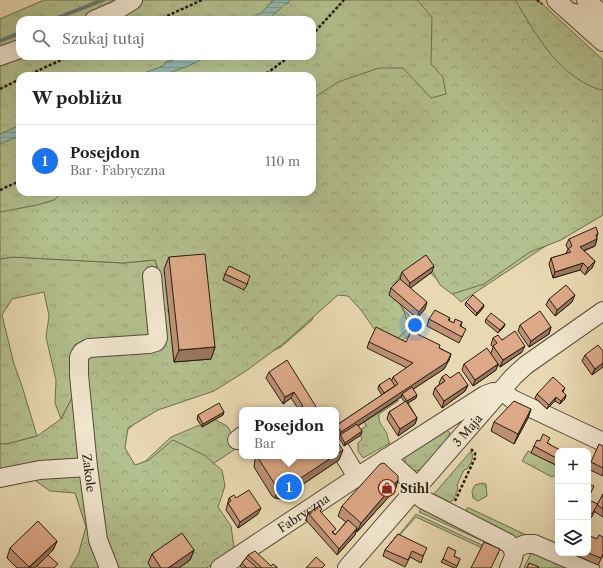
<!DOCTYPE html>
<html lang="pl">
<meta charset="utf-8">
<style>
body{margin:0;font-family:"Libre Caslon Text",serif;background:#f2f2f2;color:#222}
.controls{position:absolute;right:12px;bottom:12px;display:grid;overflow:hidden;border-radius:8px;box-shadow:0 4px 16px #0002}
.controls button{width:36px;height:36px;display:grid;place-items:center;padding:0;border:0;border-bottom:1px solid #e0e0e0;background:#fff;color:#222;font:20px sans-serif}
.you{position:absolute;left:415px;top:325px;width:14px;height:14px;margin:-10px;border:3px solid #fff;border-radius:50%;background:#1a73e8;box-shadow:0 0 0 6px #1a73e833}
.badge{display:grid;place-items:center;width:26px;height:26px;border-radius:50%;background:#1a73e8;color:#fff;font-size:13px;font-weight:700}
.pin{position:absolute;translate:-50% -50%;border:2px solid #fff;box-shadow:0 1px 4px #0006}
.popup{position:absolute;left:239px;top:407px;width:100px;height:52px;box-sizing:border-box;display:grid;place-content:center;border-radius:8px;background:#fff;filter:drop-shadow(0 1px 3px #0005);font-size:13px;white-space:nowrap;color:#767676}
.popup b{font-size:15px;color:#222}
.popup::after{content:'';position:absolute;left:50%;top:100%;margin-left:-8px;border:8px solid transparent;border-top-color:#fff}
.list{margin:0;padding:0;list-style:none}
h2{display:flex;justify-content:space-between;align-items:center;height:52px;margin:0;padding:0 16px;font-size:17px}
h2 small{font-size:13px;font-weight:400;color:#767676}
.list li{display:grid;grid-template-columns:26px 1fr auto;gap:12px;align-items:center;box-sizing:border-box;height:72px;padding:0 16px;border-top:1px solid #e0e0e0}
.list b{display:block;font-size:15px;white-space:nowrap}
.list p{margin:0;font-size:13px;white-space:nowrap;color:#767676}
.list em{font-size:13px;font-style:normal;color:#767676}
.icon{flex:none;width:22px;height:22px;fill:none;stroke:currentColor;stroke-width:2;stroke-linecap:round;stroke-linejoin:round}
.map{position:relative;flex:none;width:603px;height:568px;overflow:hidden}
.search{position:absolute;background:#fff;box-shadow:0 4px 16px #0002;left:16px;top:16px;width:300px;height:44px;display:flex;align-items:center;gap:10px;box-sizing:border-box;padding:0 14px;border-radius:12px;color:#767676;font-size:15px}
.panel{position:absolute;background:#fff;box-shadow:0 4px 16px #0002;left:16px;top:72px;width:300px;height:124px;border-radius:12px}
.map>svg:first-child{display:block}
</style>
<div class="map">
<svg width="603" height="568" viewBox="0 0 603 568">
<defs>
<pattern id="grass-tufts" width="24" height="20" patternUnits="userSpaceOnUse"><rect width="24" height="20" fill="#b4c08f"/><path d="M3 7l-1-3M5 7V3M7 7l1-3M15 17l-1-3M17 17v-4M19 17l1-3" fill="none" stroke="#9ba47a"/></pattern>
<pattern id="forest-crowns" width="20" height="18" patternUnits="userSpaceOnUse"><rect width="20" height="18" fill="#b4c08f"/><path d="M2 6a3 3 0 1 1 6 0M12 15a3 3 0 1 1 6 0" fill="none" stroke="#9ba47a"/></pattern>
<pattern id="water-rules" width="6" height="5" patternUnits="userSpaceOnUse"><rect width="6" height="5" fill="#97baae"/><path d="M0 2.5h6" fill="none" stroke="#829f95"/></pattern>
</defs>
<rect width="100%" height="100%" fill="#e9d9b3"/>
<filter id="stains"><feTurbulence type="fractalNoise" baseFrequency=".005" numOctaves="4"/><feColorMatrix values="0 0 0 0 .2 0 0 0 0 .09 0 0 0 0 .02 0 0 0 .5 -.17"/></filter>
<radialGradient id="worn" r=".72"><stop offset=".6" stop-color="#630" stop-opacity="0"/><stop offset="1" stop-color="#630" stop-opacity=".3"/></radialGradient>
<path fill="url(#grass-tufts)" stroke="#6d6e50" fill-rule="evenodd" d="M44 0H538L603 60V208L461 302 421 264 388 290 420 329 396 344 341 287 318 303 312 320 281 347 159 403 113 442 138 468 171 437 214 419 227 426 240 446 98 540 79 375 220 360 210 244 0 255V19ZM20 20H312V56H20ZM20 76H312V192H20Z
M12 257 123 263 155 260 162 284 156 311 147 337 74 394 61 419 55 403 56 380 46 337 49 316 44 292 12 299 2 315 14 364 22 386 37 436 7 444H0V259Z
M398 400V401L379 414C378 425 383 425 387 434 388 438 388 440 390 443L363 458 358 451V443L362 439 359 431 366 426 364 422Z
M446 429 450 433 449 438 422 469C414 473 411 469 405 463V456Z
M471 451C475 458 470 464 467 469L464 470 457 485 458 489 453 500 450 502 434 494Z
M528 451 558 466V474L552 477 522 461Z
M482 483 486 484 487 496 478 501 473 498 472 491 475 485Z
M467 508H469L526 535 523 541 468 513 466 510Z
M421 509 498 544 501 546 500 549 419 512Z
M416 514 499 553 497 555 416 517 399 536H398Z
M532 551 577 568H524Z"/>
<path fill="url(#forest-crowns)" stroke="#6d6e50" d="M417 0H515C534 30 551 64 583 82 590 86 595 89 603 90V215L561 240 530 252 484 284 452 294 440 285 429 265 402 273 391 289 404 311 409 328 396 340 377 333 361 310 348 296 338 295 284 343 246 371 214 391 158 410 128 428 125 448 135 465 149 460 173 440 204 455 222 470 225 486 218 507 231 526 234 547 207 568H70L78 555 86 527 75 493 50 491 22 471 0 470V444H7L37 436 61 419 74 394 80 357 147 337 156 311 162 284 155 260 123 263 12 257 0 259V212L37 205 54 200 63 192H312V99L338 82 379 68H403L431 98 446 94 443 77 431 64 432 17Z"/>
<path fill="url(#water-rules)" stroke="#6a7b6f" d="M275 0H290L288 4 286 3C281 9 273 14 269 20H251L258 14H260L270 4 271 2Z
M179 56H209L188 66 161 76H136L163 66 166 62 176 59Z
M20 125V136L0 144V134Z"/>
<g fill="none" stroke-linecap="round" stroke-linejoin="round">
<path stroke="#6a7b6f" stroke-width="4" d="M52 20 103 0
M0 41 20 33"/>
<defs>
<g id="minor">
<path d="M556 0 603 42"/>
<path d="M586 0 603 15"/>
<path d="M574 13 603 21"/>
<path d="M94 20 117 10 133 0"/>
<path d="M0 56 20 49"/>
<path d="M501 390 512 399 603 442"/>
<path d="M237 440 242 436"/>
<path d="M336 442 357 477"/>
<path d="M386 458 417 486"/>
<path d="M0 478 40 470 88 467"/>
<path d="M413 491 424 500 434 505 508 543C517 551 514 558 509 568"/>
<path d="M513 549 526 544H534L590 568"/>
<path d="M109 568 98 540 88 467 79 375V357L82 352 89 348 149 344 156 342 158 338 152 276"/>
<path id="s1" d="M220 568 357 477 485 395 493 392"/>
<path id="s2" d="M347 568 513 377 526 365 603 311"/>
</g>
</defs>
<use href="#minor" stroke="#574b39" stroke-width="20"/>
<path stroke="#261c10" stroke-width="2.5" stroke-dasharray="3 2" stroke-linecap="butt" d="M537 0 542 4
M158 20 202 0
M312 35 344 0
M26 76 70 56
M262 76 270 71 290 56
M0 89 20 79
M0 190 20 181
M455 501 475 458V453L470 448"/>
<use href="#minor" stroke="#f1e6ce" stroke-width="18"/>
</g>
<path fill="#be9175" stroke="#261c10" d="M597 238V239L595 246 584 251 595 261 592 268 585 275 580 270 553 278 549 264 551 258 566 254 568 249 566 245 569 239Z
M169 257 215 347 211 359 174 362 164 269Z
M402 272H432L410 288 425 309 417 318 389 295 391 288 400 279Z
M225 274 248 283 244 290 223 280Z
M549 299 572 302 555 316 546 305Z
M466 302 484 305 483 308 476 316 465 305Z
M450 318 449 321 454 323 462 322 461 326 463 335 459 343 427 326 429 319Z
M486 319 504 327 498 333 485 322Z
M520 325 551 327 549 334 529 347 518 331Z
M493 338 502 340 522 352 500 367 498 364 496 370 473 386 462 370 464 364 491 353 493 347 491 345Z
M369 342H406L439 348 451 354 449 360 444 369 413 389 416 398 408 403 417 418 415 424 398 436 387 419 389 412 405 402 401 397 358 426 361 435 344 446 336 433V427L337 425 382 395 378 389 379 385 392 380 393 377 407 368 367 348Z
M603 351 592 375 582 361 585 355Z
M269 372 318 410H299L291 398 283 404 266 378Z
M442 377 450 378 468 385 465 391 442 408 433 394 435 388 440 384 439 383Z
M565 388 563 392 565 399 560 404 555 401 547 409 535 398 537 394Z
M531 409 528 418 514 444 491 431 494 422Z
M224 412 223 415 202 427 197 419 198 415Z
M540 441 548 443 558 451V466L531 453 534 446Z
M603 446V476L588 469 591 462Z
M257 456H336L339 460 281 499 275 498 272 496 254 467 255 460Z
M398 480 395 490 357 532 356 531 355 535 337 555 306 520 308 513 321 512 335 535 346 522 338 516 342 506Z
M603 494V517L595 512V511L591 518 588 516V507L598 504Z
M229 498H236L258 514 238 528 226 510Z
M398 534 424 554 421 563 410 557 405 567 383 556 385 550Z
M57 541 53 550 35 568H17L7 558 10 548Z
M603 541V555L598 565 570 553H588Z
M194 550 190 560 179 568H151L148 563 152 554Z
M248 555 271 566 277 567V568H242L240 566 242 563 246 558Z
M454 556 460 559 456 568H454L441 562 443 559Z"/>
<path fill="#9b765f" stroke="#261c10" d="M598 233 596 240 597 239 595 246 578 253 580 247Z
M595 261 592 268 585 275 588 268Z
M583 263 580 270 553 278 555 272Z
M434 266 432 272 408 290 410 283Z
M575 295 572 302 555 316 557 310Z
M427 302 425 309 417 318 419 312Z
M484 305 483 308 476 316 477 313Z
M505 324 504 327 498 333 500 330Z
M551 327 549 334 529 347 531 341Z
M525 346 522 352 500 367 503 360Z
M215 347 211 359 174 362 179 350Z
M451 354 449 360 444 369 403 396 402 394 401 397 341 437 340 435 341 432Z
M603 363V367L592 375 595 369Z
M498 364 496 370 473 386 475 380Z
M468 385 465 391 442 408 444 401Z
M294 392 291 398 283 404 285 397Z
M417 395 416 398 406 404 407 401Z
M566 395 565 399 560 404 561 401Z
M556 397 555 401 547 409 549 405Z
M531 409 528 418 514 444 518 434Z
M224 412 223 415 202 427 203 424Z
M417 418 415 424 398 436 400 429Z
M362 431 361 435 344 446 345 443Z
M343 450 339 460 281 499 275 498 278 488 334 456H336V455Z
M398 480 395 490 357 532 361 523Z
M261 508 258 514 238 528 240 522Z
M357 528 355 535 337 555 339 549Z
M57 541 53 550 35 568H29Z
M194 550 190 560 179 568H168Z"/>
<path fill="#dda988" stroke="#261c10" d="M596 227 598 233 596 235 597 239 580 247 595 261 588 268 583 263 555 272 551 258 571 252 568 249 572 246 569 239Z
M205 254 215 347 179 350 169 257Z
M426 255 434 266 410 283 402 272Z
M229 266 250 276 247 284 225 274Z
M400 279 427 302 419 312 391 288Z
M566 285 575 295 557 310 549 299Z
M473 295 484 305 477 313 466 302Z
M435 310 450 318 448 320 454 323 455 319 462 322 460 326 466 329 462 337 429 319Z
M540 311 551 327 531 341 520 325Z
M491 313 505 324 500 330 486 319Z
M376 327 406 342 411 331 440 345 439 348 451 354 447 362 341 432 337 425 398 384 393 377 413 363 369 342Z
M515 331 525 346 503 360 493 346 497 343 493 338 498 335 502 340Z
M598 345 603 351V363L595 369 585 355Z
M487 348 498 364 475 380 464 364Z
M287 360 318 410H301L299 408 303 406 294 392 285 397 269 372Z
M459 372 468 385 444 401 435 388 445 381 442 377 446 374 450 378Z
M553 377 565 388 562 391 566 395 561 401 556 397 549 405 537 394Z
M390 378 395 386 384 393 379 385Z
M412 387 417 395 407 401 402 394Z
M406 401 417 418 400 429 389 412Z
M514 401 531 409 518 434 494 422Z
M219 403 224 412 203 424 198 415Z
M357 424 362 431 345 443 340 435Z
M543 434 550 438 547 443 562 451H558V459L534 446 537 440 540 441Z
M336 440 343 450 336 455Z
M599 444 603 446V468L591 462Z
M258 456H334L284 489 278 488 276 486 258 458Z
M384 463 398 476V480L361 523 342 506 380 464Z
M588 484 594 486 588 499Z
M249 490 261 508 240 522 228 503 231 501 229 498 234 495 236 498Z
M603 494V509L597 505Z
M591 501 598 504 592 514 588 512V507Z
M319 506 322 509 320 511 336 529 332 532 335 535 348 520 357 528 339 549 308 513Z
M38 521 57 541 29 567 10 548Z
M182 533 194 550 168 568H161L152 554Z
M398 534 427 548 423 556 412 551 408 560 385 550Z
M588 535 597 539 599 535 603 537V554L601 558 588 553Z
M484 542 500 549 491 568H471Z
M448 547 456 551 454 556 460 559 457 566 443 559Z
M255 551 271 566 273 564 277 567 276 568H262L248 555Z
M48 555 58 564 54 568H39L37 566Z
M316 557 325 565 322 568H306Z
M246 558 257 568H247L242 563Z
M529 563 539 567 538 568H527Z"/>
<defs>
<symbol id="shop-ring" viewBox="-11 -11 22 22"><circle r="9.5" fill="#f1e6ce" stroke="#8f2418" stroke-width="1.5"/><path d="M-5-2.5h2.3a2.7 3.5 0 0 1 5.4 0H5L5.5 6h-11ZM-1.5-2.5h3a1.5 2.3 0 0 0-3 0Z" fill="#8f2418"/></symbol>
</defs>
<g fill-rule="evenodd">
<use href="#shop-ring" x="377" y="478" width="20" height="20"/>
</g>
<g text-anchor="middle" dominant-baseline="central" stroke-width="3.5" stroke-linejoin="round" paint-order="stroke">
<g font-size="12" fill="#261c10" stroke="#f1e6ce">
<text stroke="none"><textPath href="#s2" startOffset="183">3 Maja</textPath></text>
<text transform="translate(89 473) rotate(83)">Zakole</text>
<text stroke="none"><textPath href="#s1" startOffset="100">Fabryczna</textPath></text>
</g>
<g font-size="12" font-weight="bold" fill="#261c10" stroke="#f1e6ce" text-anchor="start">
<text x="400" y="488">Stihl</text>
</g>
</g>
<rect width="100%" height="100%" filter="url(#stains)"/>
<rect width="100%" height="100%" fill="url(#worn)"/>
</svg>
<div class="controls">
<button>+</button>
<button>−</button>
<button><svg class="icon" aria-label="layers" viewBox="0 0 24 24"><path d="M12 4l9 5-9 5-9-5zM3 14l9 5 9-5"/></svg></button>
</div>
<div class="you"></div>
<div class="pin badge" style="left:289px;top:487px">1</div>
<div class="popup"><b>Posejdon</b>Bar</div>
<div class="search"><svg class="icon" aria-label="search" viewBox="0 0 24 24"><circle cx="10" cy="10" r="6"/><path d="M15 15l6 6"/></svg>Szukaj tutaj</div>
<section class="panel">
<h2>W pobliżu<small></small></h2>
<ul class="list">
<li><span class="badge">1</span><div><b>Posejdon</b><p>Bar · Fabryczna</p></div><em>110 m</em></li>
</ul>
</section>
</div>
